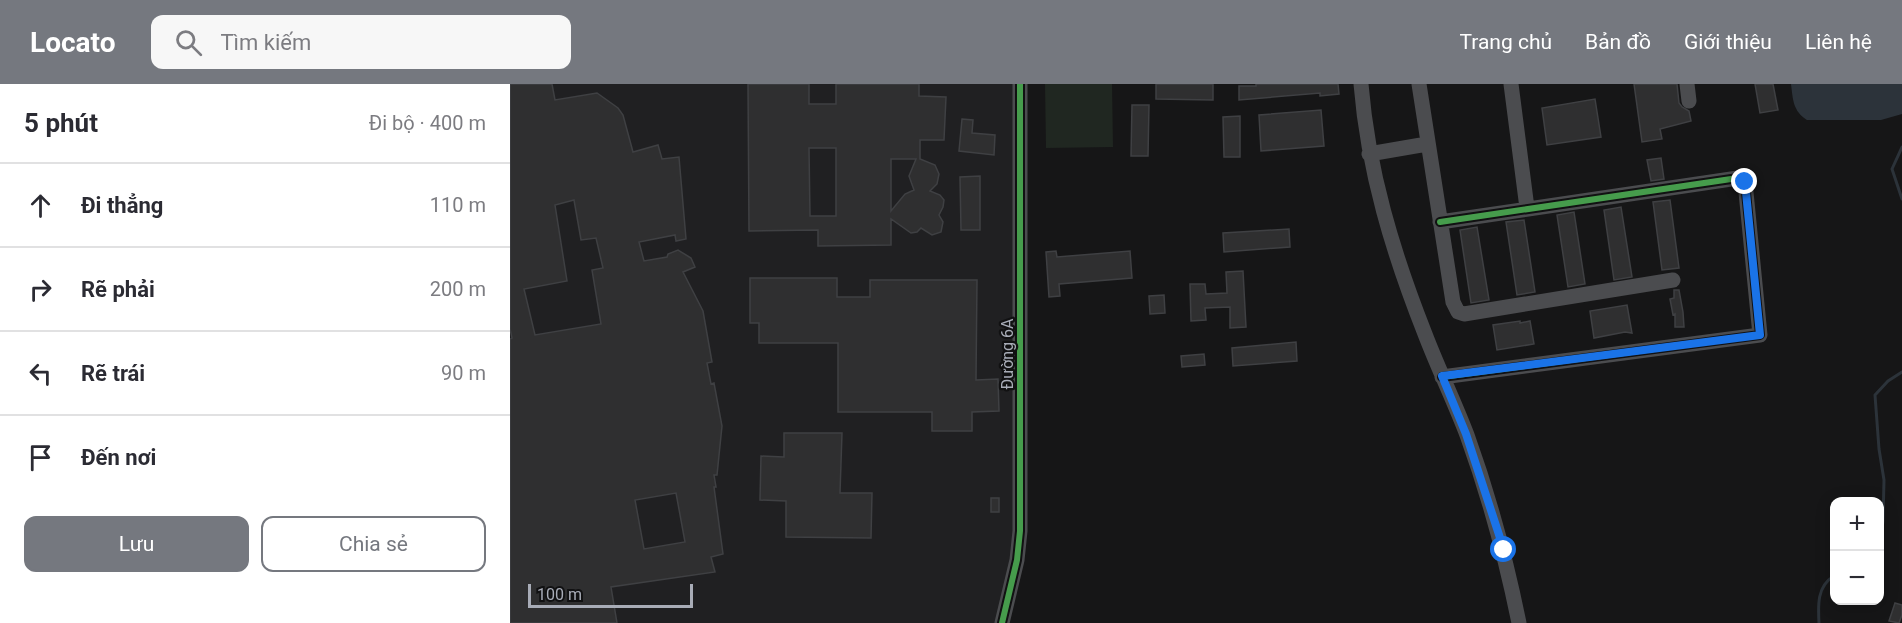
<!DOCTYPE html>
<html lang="vi">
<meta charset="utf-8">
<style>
body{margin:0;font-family:Roboto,sans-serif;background:#f7f7f7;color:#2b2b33}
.controls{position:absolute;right:18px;bottom:18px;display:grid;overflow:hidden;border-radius:12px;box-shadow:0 3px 15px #0003}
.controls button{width:54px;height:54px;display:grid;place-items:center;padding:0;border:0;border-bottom:2px solid #e1e1e2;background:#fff;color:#2b2b33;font:30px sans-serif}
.scale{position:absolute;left:18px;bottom:15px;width:165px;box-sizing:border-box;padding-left:6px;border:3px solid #a8acb7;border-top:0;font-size:16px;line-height:21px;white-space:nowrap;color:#a8acb7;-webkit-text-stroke:4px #111112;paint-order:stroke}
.stop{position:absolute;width:18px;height:18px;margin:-14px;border:4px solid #1a73e8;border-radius:50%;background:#fff}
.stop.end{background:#1a73e8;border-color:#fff;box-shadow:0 2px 6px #0008}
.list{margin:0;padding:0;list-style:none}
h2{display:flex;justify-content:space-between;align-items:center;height:78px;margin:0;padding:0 24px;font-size:26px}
h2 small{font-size:20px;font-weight:400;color:#7c7c81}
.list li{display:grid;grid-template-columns:39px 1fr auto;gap:18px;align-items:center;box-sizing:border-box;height:84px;padding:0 24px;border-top:2px solid #e1e1e2}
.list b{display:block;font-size:22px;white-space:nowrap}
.list em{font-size:20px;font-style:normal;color:#7c7c81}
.actions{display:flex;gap:12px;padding:18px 24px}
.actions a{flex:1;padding:14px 0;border:2px solid #75787f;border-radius:12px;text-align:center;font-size:21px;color:#75787f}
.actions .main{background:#75787f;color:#fff}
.icon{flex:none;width:33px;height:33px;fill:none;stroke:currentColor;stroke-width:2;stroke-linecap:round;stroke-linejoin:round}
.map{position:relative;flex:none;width:1392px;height:539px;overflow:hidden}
header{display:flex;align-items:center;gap:36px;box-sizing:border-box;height:84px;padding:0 30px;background:#75787f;color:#fff}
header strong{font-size:28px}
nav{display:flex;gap:33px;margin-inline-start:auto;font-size:21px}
.search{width:420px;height:54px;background:#f7f7f7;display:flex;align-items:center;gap:15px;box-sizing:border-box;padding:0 21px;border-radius:12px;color:#7c7c81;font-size:22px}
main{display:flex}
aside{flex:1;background:#fff}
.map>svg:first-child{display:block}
</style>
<header>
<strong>Locato</strong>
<div class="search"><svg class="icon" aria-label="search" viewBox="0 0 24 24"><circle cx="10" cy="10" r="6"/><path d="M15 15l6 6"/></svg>Tìm kiếm</div>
<nav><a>Trang chủ</a><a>Bản đồ</a><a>Giới thiệu</a><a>Liên hệ</a></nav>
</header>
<main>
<aside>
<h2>5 phút<small>Đi bộ · 400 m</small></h2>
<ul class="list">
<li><svg class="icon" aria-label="ahead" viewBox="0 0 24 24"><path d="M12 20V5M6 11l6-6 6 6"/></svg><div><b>Đi thẳng</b></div><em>110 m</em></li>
<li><svg class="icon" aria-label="right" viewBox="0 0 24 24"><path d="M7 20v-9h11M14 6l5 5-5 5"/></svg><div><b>Rẽ phải</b></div><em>200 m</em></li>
<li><svg class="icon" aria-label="left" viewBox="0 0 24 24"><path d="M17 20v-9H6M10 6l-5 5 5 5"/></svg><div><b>Rẽ trái</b></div><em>90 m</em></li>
<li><svg class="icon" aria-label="arrive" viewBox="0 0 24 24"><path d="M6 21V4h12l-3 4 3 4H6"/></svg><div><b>Đến nơi</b></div></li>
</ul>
<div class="actions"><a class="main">Lưu</a><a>Chia sẻ</a></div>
</aside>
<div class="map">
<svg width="1392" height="539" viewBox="0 0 1392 539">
<rect width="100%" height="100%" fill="#161617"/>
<path fill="#202022" d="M0 0H507L506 449 488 539H0Z"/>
<path fill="#202721" d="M535 0H602L603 63 536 64Z"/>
<path fill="#2c333a" d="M1281 0H1392V30L1371 36H1297C1283 27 1283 16 1281 0Z"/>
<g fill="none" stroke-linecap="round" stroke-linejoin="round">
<path stroke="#2c333a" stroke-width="3" d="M1392 63 1382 85 1392 115
M1370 460 1373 437 1374 396 1369 365 1365 311 1378 297 1392 288
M1309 539C1308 521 1307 502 1324 492"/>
</g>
<path fill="#2f2f30" stroke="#3f4043" stroke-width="1.5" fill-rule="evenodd" d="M0 0H42L45 16 87 9 108 24 113 31 123 68 148 61 152 75 169 73 176 155 166 157 165 151 129 158 134 177 157 173 158 170 168 166 181 174 185 183 173 188 193 227 202 278 197 279 201 300 204 299 212 342 207 391H204L206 403H204L213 470 201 473 205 488 101 503 107 539H0V255L2 254 0 245ZM64 116 71 156 86 154 93 184 82 186 91 240 25 251 14 205 57 197 45 121ZM166 409 175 458 134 465 125 416Z
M238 0H299V20H326V0H409V12L436 13 434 56H410V75L425 81 429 90 427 100 420 107 430 111 434 116 433 123 429 131 433 138 431 148 422 151 411 144 407 148 401 149 381 135V161L308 162V146L239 147ZM299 64H326V132H300ZM381 75H406L399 92 404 106 395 110 381 127Z
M646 0H703V16L646 15Z
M746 0H828L829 10 810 12V9L729 16V2H746Z
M1124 0H1167L1169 19 1172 23 1179 27 1181 37 1150 45 1152 55 1132 58Z
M1245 0H1263L1268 26 1250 29Z
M1085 15 1091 53 1037 61 1032 24Z
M622 21H639L638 72H621Z
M811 26 814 62 751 67 749 31Z
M730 32V73H714L713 33Z
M452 35 463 36 462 49 485 51 484 71 449 67Z
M1151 74 1154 95 1141 97 1137 76Z
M470 92V146H451L450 93Z
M1160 116 1169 184 1152 186 1143 118Z
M1111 123 1122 193 1104 196 1094 126Z
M1064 128 1075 200 1058 203 1047 131Z
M1014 136 1025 208 1007 211 996 138Z
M967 143 979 216 961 219 950 146Z
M779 145 780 163 714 168 713 149Z
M546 167 547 173 620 167 622 194 549 200 550 212 539 213 536 168Z
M733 187 736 243 720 244V223L695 224 696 236 681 237 680 200H695L696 210 717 209 716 188Z
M240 194H327V213H360V196H467L466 296 488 295 489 327 462 328V347H422V328H328V259H249V239H240Z
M1164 206H1169L1173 228 1174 243H1165V230L1163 231 1160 215 1164 214Z
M654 211 655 229 640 230 639 212Z
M1117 221 1122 249 1115 248 1084 254 1080 227Z
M1010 237V239L1020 237 1024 260 987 266 983 241Z
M786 258 787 277 723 282 722 264Z
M694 270 695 281 672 283 671 272Z
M274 349H332L330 409H362L361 454 276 453V417L250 416 251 372 274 373Z
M481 414H489V428H481Z
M1385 519 1392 521V531L1389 539 1379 537Z"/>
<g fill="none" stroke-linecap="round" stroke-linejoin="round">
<path stroke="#4b4c4f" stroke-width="15" d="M851 0C858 87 883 169 915 250 928 284 944 317 957 351 979 412 996 475 1009 539
M909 0 943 218 948 228 954 230 1163 196
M1001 0 1017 124
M1177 0 1179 17
M859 70 917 60
M930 138 1228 94 1235 98 1250 251 932 293
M492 539 507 476 510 447V0"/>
<defs>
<path id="cycleway" d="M930 138 1228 94 1235 98 1250 251 932 293
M492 539 507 476 510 447V0"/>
</defs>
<use href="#cycleway" stroke="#111112" stroke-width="10"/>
<use href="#cycleway" stroke="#469c4c" stroke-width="6"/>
</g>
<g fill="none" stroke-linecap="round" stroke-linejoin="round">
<path stroke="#1a73e8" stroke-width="8" d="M994 466 956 350 932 292 1250 251 1235 98"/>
</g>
<g text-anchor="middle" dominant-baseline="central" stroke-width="4.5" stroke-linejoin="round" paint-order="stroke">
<g font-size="16" fill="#a8acb7" stroke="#111112">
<text transform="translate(497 270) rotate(-90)">Đường 6A</text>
</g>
</g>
</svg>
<div class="controls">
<button>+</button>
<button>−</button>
</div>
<div class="scale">100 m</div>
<div class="stop" style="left:994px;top:466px"></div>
<div class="stop end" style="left:1235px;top:98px"></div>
</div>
</main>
